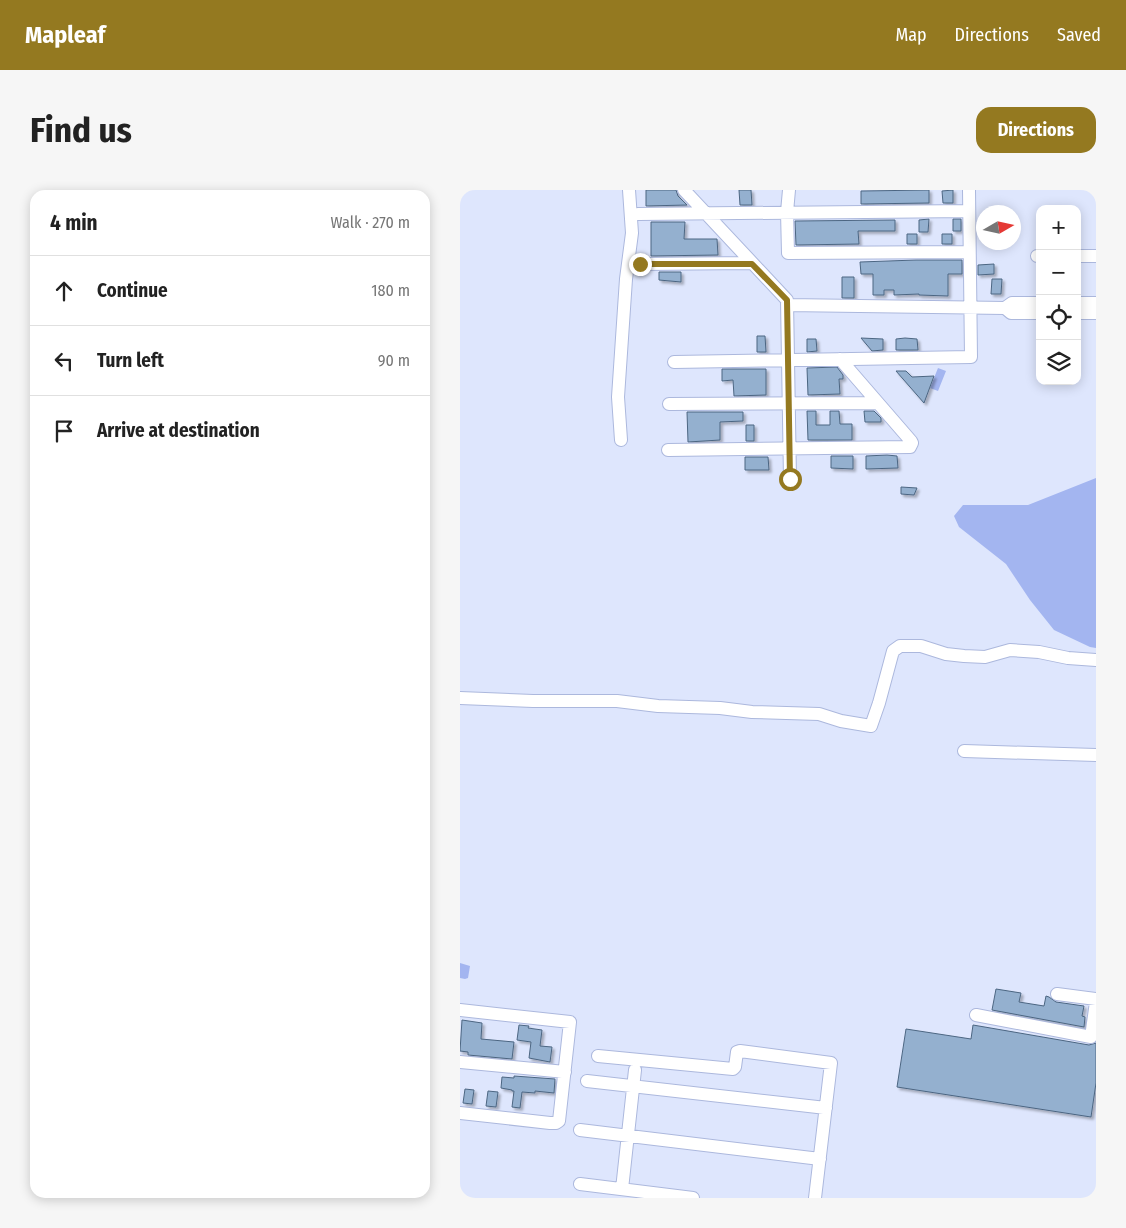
<!DOCTYPE html>
<meta charset="utf-8">
<style>
body{margin:0;font-family:"Fira Sans Condensed",sans-serif;background:#f6f6f6;color:#222}
.controls{position:absolute;right:15px;top:15px;display:grid;overflow:hidden;border-radius:10px;box-shadow:0 2px 12px #0003}
.controls button{width:45px;height:45px;display:grid;place-items:center;padding:0;border:0;border-bottom:1px solid #e0e0e0;background:#fff;color:#222;font:25px sans-serif}
.compass{position:absolute;left:516px;top:15px;width:45px;height:45px;border-radius:50%;background:#fff;box-shadow:0 2px 12px #0003;rotate:81deg}
.stop{position:absolute;width:15px;height:15px;margin:-11px;border:4px solid #947920;border-radius:50%;background:#fff}
.stop.end{background:#947920;border-color:#fff;box-shadow:0 1px 5px #0008}
.list{margin:0;padding:0;list-style:none}
h2{display:flex;justify-content:space-between;align-items:center;height:65px;margin:0;padding:0 20px;font-size:21px}
h2 small{font-size:16px;font-weight:400;color:#767676}
.list li{display:grid;grid-template-columns:32px 1fr auto;gap:15px;align-items:center;box-sizing:border-box;height:70px;padding:0 20px;border-top:1px solid #e0e0e0}
.list b{display:block;font-size:19px;white-space:nowrap}
.list em{font-size:16px;font-style:normal;color:#767676}
.icon{flex:none;width:28px;height:28px;fill:none;stroke:currentColor;stroke-width:2;stroke-linecap:round;stroke-linejoin:round}
.map{position:relative;flex:none;width:636px;height:1008px;overflow:hidden;border-radius:15px}
header{display:flex;align-items:center;gap:30px;box-sizing:border-box;height:70px;padding:0 25px;background:#947920;color:#fff}
header strong{font-size:24px}
nav{display:flex;gap:28px;margin-inline-start:auto;font-size:18px}
.intro{display:flex;align-items:center;justify-content:space-between;box-sizing:border-box;height:120px;padding:0 30px}
h1{margin:0;font-size:35px}
.button{padding:12px 22px;border-radius:15px;background:#947920;color:#fff;font-size:18px;font-weight:700}
main{display:flex;gap:30px;padding:0 30px}
aside{flex:1;background:#fff;border-radius:15px;box-shadow:0 2px 12px #0003}
.map>svg:first-child{display:block}
</style>
<header>
<strong>Mapleaf</strong>
<nav><a>Map</a><a>Directions</a><a>Saved</a></nav>
</header>
<div class="intro"><h1>Find us</h1><a class="button">Directions</a></div>
<main>
<aside>
<h2>4 min<small>Walk · 270 m</small></h2>
<ul class="list">
<li><svg class="icon" aria-label="ahead" viewBox="0 0 24 24"><path d="M12 20V5M6 11l6-6 6 6"/></svg><div><b>Continue</b></div><em>180 m</em></li>
<li><svg class="icon" aria-label="left" viewBox="0 0 24 24"><path d="M17 20v-9H6M10 6l-5 5 5 5"/></svg><div><b>Turn left</b></div><em>90 m</em></li>
<li><svg class="icon" aria-label="arrive" viewBox="0 0 24 24"><path d="M6 21V4h12l-3 4 3 4H6"/></svg><div><b>Arrive at destination</b></div></li>
</ul>
</aside>
<div class="map">
<svg width="636" height="1008" viewBox="0 0 636 1008">
<defs>
<filter id="shadow"><feDropShadow dx="2.5" dy="2.5" stdDeviation="1" flood-color="#0004"/></filter>
</defs>
<rect width="100%" height="100%" fill="#dee6fd"/>
<path fill="#a3b5f0" d="M478 178 486 181 478 201 470 198Z
M636 288V458L630 457 594 440 570 410 546 374 499 337 494 326 503 315H568Z
M0 773 10 776 8 788 5 789 0 788Z"/>
<path fill="#94b0cf" stroke="#4c6682" filter="url(#shadow)" d="M186 0H216L218 6 227 15 186 16Z
M279 0H291L292 15H280Z
M469 0V13L401 14V1Z
M493 0V13H483L482 1Z
M469 29 468 42H459V30Z
M493 29H501V41H493Z
M435 30V41H398L399 54 336 55 335 31Z
M191 32H225L224 49H257L258 65 191 66Z
M447 44H457V54H447Z
M482 44H492V54H482Z
M456 70H502V84H488V106L459 105V104L434 105V100H424V105H413V84H401L400 72Z
M534 74V84L518 85V75Z
M199 82H221V92L199 90Z
M382 87H394V108H382Z
M532 89H542L541 104H531Z
M297 146H305L306 162H297Z
M401 148 423 149V160L412 161Z
M445 148 457 149 458 160H436V149Z
M347 149H356L357 161 347 162Z
M377 177 383 185V189H379L380 204 348 205 347 178Z
M262 179H306V205L274 206 273 190 262 191Z
M436 181H446L452 187 474 186 464 213Z
M347 221H356V235H370V221H379L380 234H392V250H348Z
M404 221H414L421 228V232H405Z
M227 222H283V231L260 232V250L228 252Z
M286 235H294V251H286Z
M427 265 437 266 438 278 406 279V266Z
M371 266H393V279L371 278Z
M285 267H308L309 280H285Z
M441 297 457 298 454 305 441 304Z
M536 799 561 803 559 812 584 816 586 806 589 807 596 812 624 816 622 826 625 827 624 837 532 820Z
M2 830 22 833 21 849 54 852 52 869 8 865V862L0 861Z
M59 835 69 836 68 838 82 840 80 856 92 857 90 872 69 868 71 852 57 850Z
M513 835 629 855 636 853V893L631 927 437 897 446 839 511 849Z
M54 886 95 889 94 903 75 901V903L62 902 60 918 52 917 54 901H52V900L41 898 42 887 54 888Z
M5 899 14 900 12 914 3 913Z
M28 901 38 902 36 917 26 916Z"/>
<g fill="none" stroke-linecap="round" stroke-linejoin="round">
<defs>
<path id="minor" d="M224 0 327 110 330 289
M329 0 327 22 328 63 509 62
M178 24 509 21
M577 66H580
M617 66H636
M181 74 292 73
M617 113H636
M327 115 545 118 552 113H580
M545 118 551 123H580
M617 123H636
M214 172 511 167 509 0
M209 214 418 213
M161 250 158 207 166 89 172 43 169 0
M208 260 450 257 452 253 451 251 380 169
M0 508 73 511H157L198 516 260 518 292 522 359 524 381 531 411 536 419 513 433 461 440 456H461L486 464 504 466 525 467 550 460 579 462 608 468 636 470
M504 561 636 565
M597 804 636 809
M0 820 110 832 99 931 96 933H90L0 923
M516 825 631 847 636 812
M138 866 273 879 275 877 277 862 280 861 371 873 355 1008
M0 872 105 882
M127 891 366 918
M120 940 360 969
M120 994 233 1008
M162 999 175 880"/>
</defs>
<use href="#minor" stroke="#acb8dd" stroke-width="14"/>
<use href="#minor" stroke="#fff" stroke-width="12"/>
</g>
<g fill="none" stroke-linecap="round" stroke-linejoin="round">
<path stroke="#947920" stroke-width="6" d="M180 74H292L327 110 330 289"/>
</g>
</svg>
<div class="controls">
<button>+</button>
<button>−</button>
<button><svg class="icon" aria-label="locate" viewBox="0 0 24 24"><circle cx="12" cy="12" r="6"/><path d="M12 2v4M12 18v4M2 12h4M18 12h4"/></svg></button>
<button><svg class="icon" aria-label="layers" viewBox="0 0 24 24"><path d="M12 4l9 5-9 5-9-5zM3 14l9 5 9-5"/></svg></button>
</div>
<svg class="compass" viewBox="-18 -18 36 36"><path d="M0-13l5 13h-10z" fill="#e53935"/><path d="M0 13l5-13h-10z" fill="#767676"/></svg>
<div class="stop" style="left:330px;top:289px"></div>
<div class="stop end" style="left:180px;top:74px"></div>
</div>
</main>
